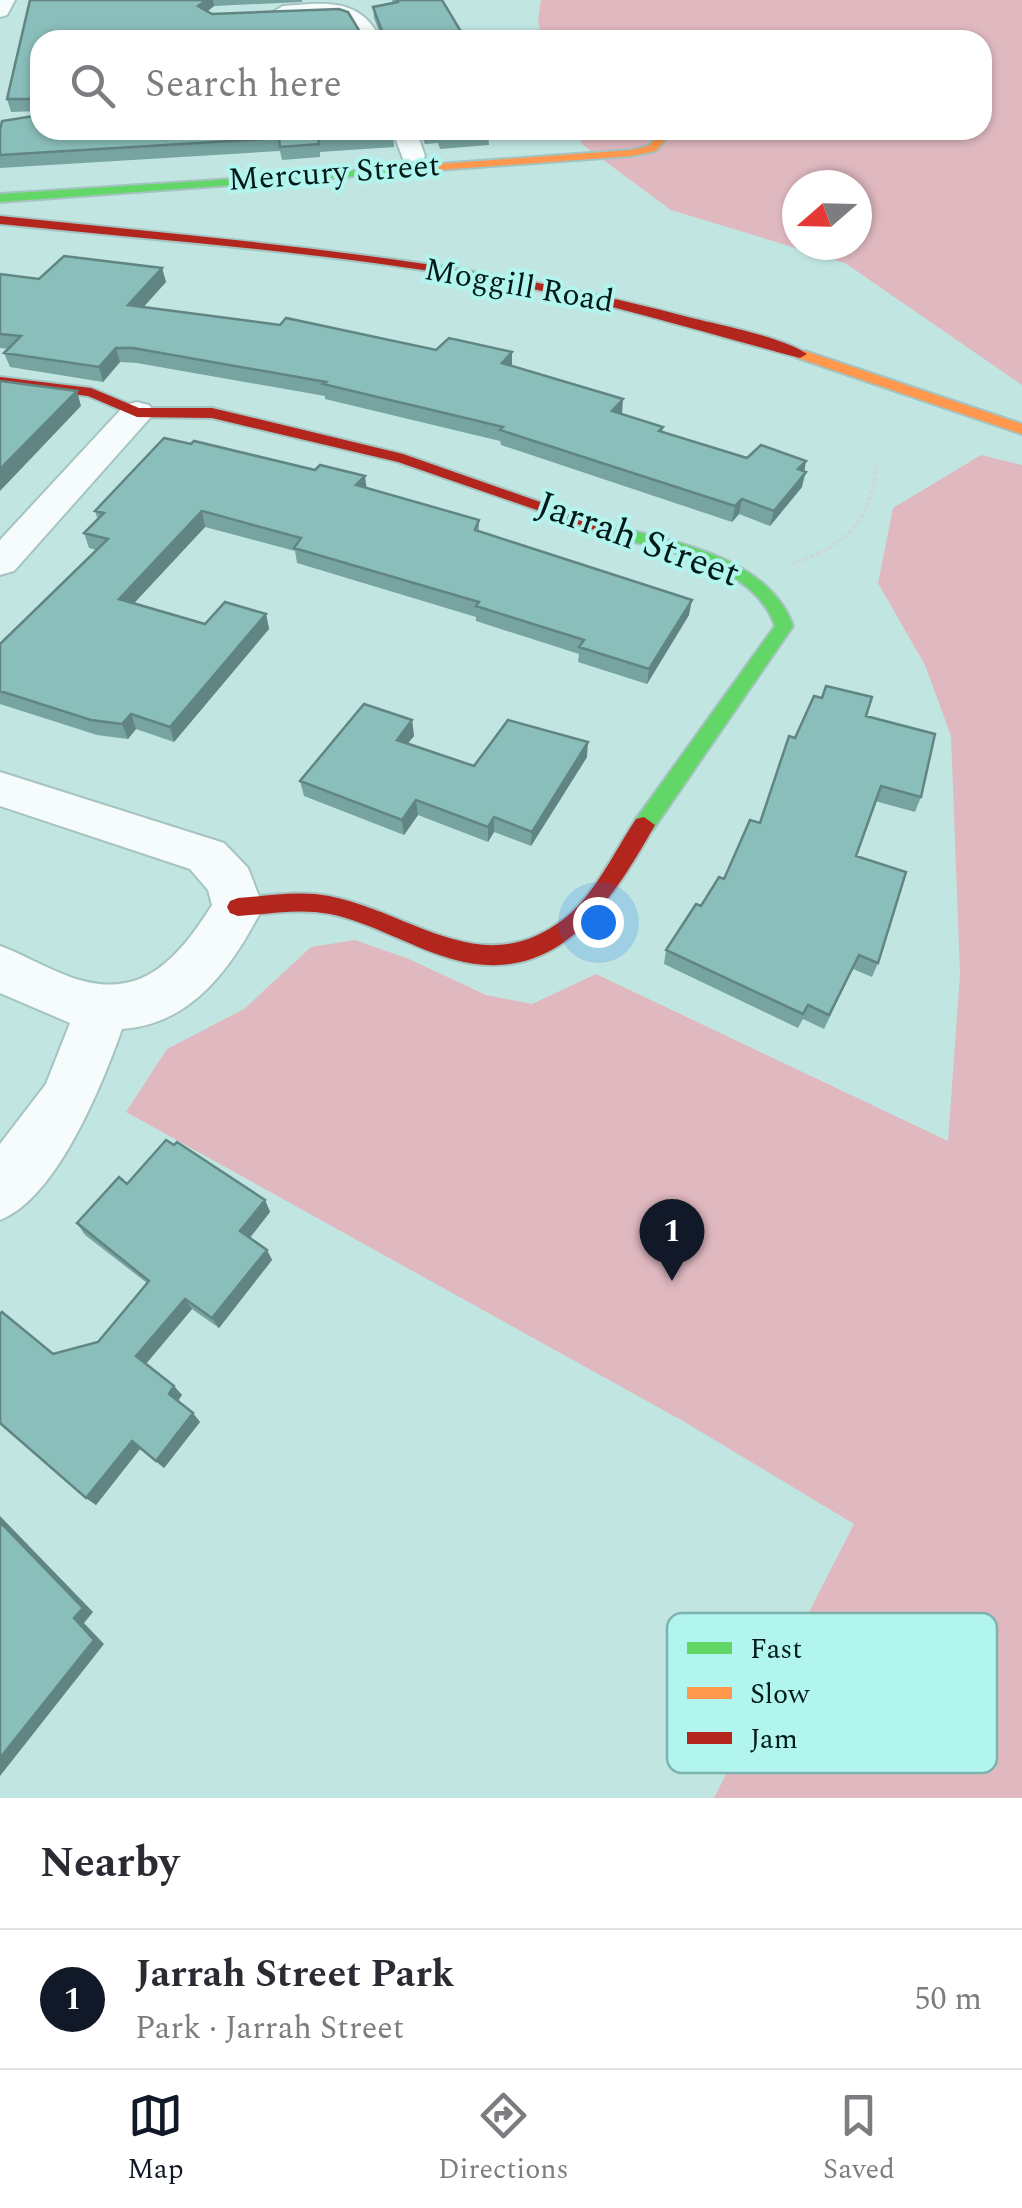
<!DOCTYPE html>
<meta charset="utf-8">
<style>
body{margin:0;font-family:Spectral,serif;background:#f2f2f3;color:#2b2b33}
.compass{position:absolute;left:782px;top:170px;width:90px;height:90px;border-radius:50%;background:#fff;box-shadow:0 2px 8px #0004;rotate:250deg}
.you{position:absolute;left:598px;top:922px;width:35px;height:35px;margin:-25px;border:8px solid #fff;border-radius:50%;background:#1a73e8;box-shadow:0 0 0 15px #1a73e833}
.badge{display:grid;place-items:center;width:65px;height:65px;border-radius:50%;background:#111827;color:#fff;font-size:32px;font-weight:700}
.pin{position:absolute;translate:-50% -82px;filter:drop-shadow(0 2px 5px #0008)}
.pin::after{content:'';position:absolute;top:52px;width:35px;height:30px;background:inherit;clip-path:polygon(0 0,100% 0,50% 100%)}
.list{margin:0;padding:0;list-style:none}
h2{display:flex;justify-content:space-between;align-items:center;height:130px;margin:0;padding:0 40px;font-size:42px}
h2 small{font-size:32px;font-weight:400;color:#7c7c81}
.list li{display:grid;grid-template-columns:65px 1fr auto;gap:30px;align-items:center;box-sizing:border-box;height:140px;padding:0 40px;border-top:2px solid #e1e1e2}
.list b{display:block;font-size:38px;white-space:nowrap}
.list p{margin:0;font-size:32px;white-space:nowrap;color:#7c7c81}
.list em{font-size:32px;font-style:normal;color:#7c7c81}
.icon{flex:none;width:55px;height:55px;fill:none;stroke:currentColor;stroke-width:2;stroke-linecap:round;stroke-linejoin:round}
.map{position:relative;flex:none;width:1022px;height:1798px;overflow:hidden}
.search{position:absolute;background:#fff;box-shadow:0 2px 8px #0004;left:30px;right:30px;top:30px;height:110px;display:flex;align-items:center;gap:25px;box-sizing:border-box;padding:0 35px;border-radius:30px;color:#7c7c81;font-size:38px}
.sheet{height:270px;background:#fff}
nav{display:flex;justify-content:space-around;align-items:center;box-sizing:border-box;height:140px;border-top:2px solid #e1e1e2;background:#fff;font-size:28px;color:#7c7c81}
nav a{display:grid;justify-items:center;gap:5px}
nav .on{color:#111827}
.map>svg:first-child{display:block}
</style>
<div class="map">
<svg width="1022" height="1798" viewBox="0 0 1022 1798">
<rect width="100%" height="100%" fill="#c1e6e2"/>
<path fill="#e0b8c0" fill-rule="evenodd" d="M541 0H1022V385L845 263 671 210 583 145 574 130H982V40H543L538 20ZM797 185H857V245H797Z
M981 455 1022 465V1798H714L854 1524 683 1421 126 1112 167 1049 244 1009 311 947 355 940 409 959 486 995 532 1004 596 974 948 1141 960 974 951 736 925 665 878 583 893 508Z"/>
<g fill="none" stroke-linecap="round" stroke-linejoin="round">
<defs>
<path id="street" d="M0 0H15L7 15 0 17Z
M310 4C344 2 366 9 381 40H361C338 0 299 33 273 12L283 6Z
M392 130H416L425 156 422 161H404Z
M137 402 149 405 154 412 149 419 14 571 0 575V540L125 405Z
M0 772 224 843 248 868 263 907C233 965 194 1024 122 1029 102 1085 57 1198 0 1220V1144L46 1084 70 1023 0 993V946C20 953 38 964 58 972 134 1006 173 967 212 905L208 890 190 869 0 806Z"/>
<path id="fast" d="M401 168 397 173 0 202V194Z
M618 527C680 543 769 559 793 626L652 831H636L633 825 636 819 775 626C754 564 667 552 612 536L610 532Z"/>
<path id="slow" d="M658 136 667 138 656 151 631 156 397 173 391 170 397 167 631 150 648 146Z
M795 351H805L1022 424V434L795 357Z"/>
<path id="jam" d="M0 216C230 240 460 257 684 316 715 324 783 337 807 354L800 358C709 334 620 306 528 288 354 254 176 242 0 224Z
M0 377 91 388 139 408H212L403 454 626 532 618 537 612 536 398 462 212 418 137 417 88 396 0 385Z
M644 817 655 825C610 904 557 989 452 959 410 947 373 923 330 914 300 908 268 914 238 916L230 913 227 907 230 901 238 898C268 896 299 890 329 896 414 913 483 983 565 918 596 893 614 852 636 819Z"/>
</defs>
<use href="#street" stroke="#a5c3c0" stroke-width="4"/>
<use href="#fast" stroke="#a5c3c0" stroke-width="4"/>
<use href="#slow" stroke="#a5c3c0" stroke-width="4"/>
<use href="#jam" stroke="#a5c3c0" stroke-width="4"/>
<path stroke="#cdd9d8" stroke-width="4" stroke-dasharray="4 2.5" stroke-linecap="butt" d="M792 564C845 546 872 522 876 465"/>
<use href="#street" fill="#f6fbfb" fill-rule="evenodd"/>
<use href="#fast" fill="#63d668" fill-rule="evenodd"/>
<use href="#slow" fill="#ff974d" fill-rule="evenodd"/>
<use href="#jam" fill="#b3261e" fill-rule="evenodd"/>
</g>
<path fill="#77a3a0" d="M30 0H302V2L214 6 208 11 212 14 360 32 379 31 374 18 373 7 393 3 392 0H442L466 40 40 111 11 112 7 99Z
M0 130 393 134 394 147 320 152V157L282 160 280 151 0 168Z
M419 130H488L489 145 440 149 438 143 425 144Z
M162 268 166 282 143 307 512 366 622 414 663 427V432L747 458 806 472 802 487 770 526 739 514 732 522 501 445 500 441 325 399V396L137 363 120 362 103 382 10 367 4 353 9 349 0 348V274L39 279Z
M367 488 479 520V531L689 615 647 684 578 662 579 654 476 621V617L297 563 295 551 205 527 134 603 205 624 266 614 269 629 174 742 136 729 128 739 97 735 0 704V644L97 550 89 548 84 533 98 520 95 511Z
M412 720 414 736 407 744 474 766 587 757 531 846 494 832 488 842 418 815 404 835 304 796 300 781Z
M795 738 921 797 915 812 875 801 856 856 878 963 872 977 853 969 824 1029 803 1019 798 1028 664 964 666 950 724 879 760 823Z
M127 1184 265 1200 270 1212 249 1238 267 1250 272 1260 219 1328 192 1309 146 1364 182 1395 178 1401 200 1422 164 1468 140 1449 96 1505 86 1498 53 1354 98 1342 147 1283 85 1235 77 1223Z"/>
<path fill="#618582" d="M206 0H213L214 6 200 17 198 6Z
M162 268 166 282 132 320 128 305Z
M116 348 120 362 103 382 99 367Z
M512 352V367L502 363Z
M77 391 81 406 0 491V469Z
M623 399 622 414 612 411Z
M806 461 802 487 770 526 774 511 798 469Z
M365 476 367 491 356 485Z
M742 499 739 514 732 522 735 506Z
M202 511 205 527 124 614 119 599Z
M692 600 689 615 647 684 649 669Z
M266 614 269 629 174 742 170 727Z
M131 714 136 729 128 739 122 724Z
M412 720 414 736 398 755 397 740Z
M588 742 587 757 531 846 532 832Z
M416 800 418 815 404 835 402 820Z
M494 817V832L488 842V827Z
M265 1200 270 1212 246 1243 240 1231Z
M267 1250 272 1260 219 1328 212 1318Z
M185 1299 192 1309 144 1366 136 1356Z
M174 1386 182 1395 176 1403 169 1394Z
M193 1413 200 1422 164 1468 156 1461Z
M132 1441 140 1449 96 1505 86 1498Z
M0 1516 93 1612 84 1623 104 1644 0 1776V1758L74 1618 0 1522Z"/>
<path fill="#8abeba" stroke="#618582" stroke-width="2.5" d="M30 0H206L198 6 212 14 339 9 348 12 360 32 382 31 373 7 398 2 397 0H442L466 40H40V113L39 99H7Z
M40 115V130H392L393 134 318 139 319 144 280 147 279 138 0 155V130L2 121Z
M424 130H488L489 132 440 136 438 131 424 132Z
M64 256 162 268 128 305 280 325 286 318 436 350 449 338 512 352 502 363 623 399 612 411 663 427 659 431 747 458 761 445 806 461 798 469 806 472 774 511 742 499 735 506 500 430 503 427 323 384 326 382 133 348H116L99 367 4 353 21 336 0 334V274L39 279Z
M0 381 77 391 0 469Z
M164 438 191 444 194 441 315 470 320 465 365 476 356 485 479 520 475 530 692 600 649 669 579 647 584 640 476 606 479 602 294 548 301 538 202 511 119 599 205 624 225 602 266 614 170 727 131 714 122 724 91 720 0 691V644L108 539 84 533 104 513 95 511Z
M826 686 872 697 866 716 935 734 921 797 881 786 856 856 906 872 878 963 859 955 829 1015 808 1005 803 1014 666 950 696 904 701 906 719 877 724 879 750 820 760 823 789 736 795 738 814 696 822 698Z
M364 704 412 720 397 740 474 766 508 720 588 742 532 832 494 817 488 827 416 800 402 820 300 781Z
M166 1140 174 1145 177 1142 265 1200 240 1231 267 1250 212 1318 185 1299 136 1356 174 1386 169 1394 193 1413 156 1461 132 1441 86 1498 0 1423V1314L2 1312 53 1354 98 1342 149 1281 77 1223 119 1177 127 1184Z
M0 1522 83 1608 74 1618 94 1640 0 1758Z"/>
<g text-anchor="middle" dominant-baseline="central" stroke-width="8" stroke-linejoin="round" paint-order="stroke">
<g font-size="32" fill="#001a18" stroke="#b2f5ef">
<text transform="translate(334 173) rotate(-4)">Mercury Street</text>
<text transform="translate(519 286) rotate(10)">Moggill Road</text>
</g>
<g font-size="38" fill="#001a18" stroke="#b2f5ef">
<text transform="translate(638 540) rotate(20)">Jarrah Street</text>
</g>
</g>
<rect x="667" y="1613" width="330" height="160" rx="15" fill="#b2f5ef" stroke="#7db3ae" stroke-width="2.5"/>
<rect x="687" y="1642" width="45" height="12" fill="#63d668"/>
<rect x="687" y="1687" width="45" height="12" fill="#ff974d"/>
<rect x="687" y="1732" width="45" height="12" fill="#b3261e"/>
<g font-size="28" fill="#001a18">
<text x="750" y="1658">Fast</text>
<text x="750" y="1703">Slow</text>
<text x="750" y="1748">Jam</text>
</g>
</svg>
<svg class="compass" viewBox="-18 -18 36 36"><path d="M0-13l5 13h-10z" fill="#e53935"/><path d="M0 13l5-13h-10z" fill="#7c7c81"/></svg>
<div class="you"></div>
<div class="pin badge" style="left:672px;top:1281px">1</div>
<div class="search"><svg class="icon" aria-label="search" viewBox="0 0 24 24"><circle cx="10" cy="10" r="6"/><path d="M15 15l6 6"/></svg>Search here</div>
</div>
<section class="sheet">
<h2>Nearby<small></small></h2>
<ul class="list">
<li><span class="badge">1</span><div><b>Jarrah Street Park</b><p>Park · Jarrah Street</p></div><em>50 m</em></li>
</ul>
</section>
<nav>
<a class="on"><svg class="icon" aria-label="map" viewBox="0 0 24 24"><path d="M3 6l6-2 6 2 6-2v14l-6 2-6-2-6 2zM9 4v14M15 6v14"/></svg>Map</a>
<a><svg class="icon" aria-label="directions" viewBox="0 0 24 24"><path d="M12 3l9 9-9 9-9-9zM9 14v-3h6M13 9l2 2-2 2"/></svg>Directions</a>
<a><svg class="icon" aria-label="saved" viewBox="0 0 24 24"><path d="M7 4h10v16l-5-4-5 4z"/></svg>Saved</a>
</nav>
